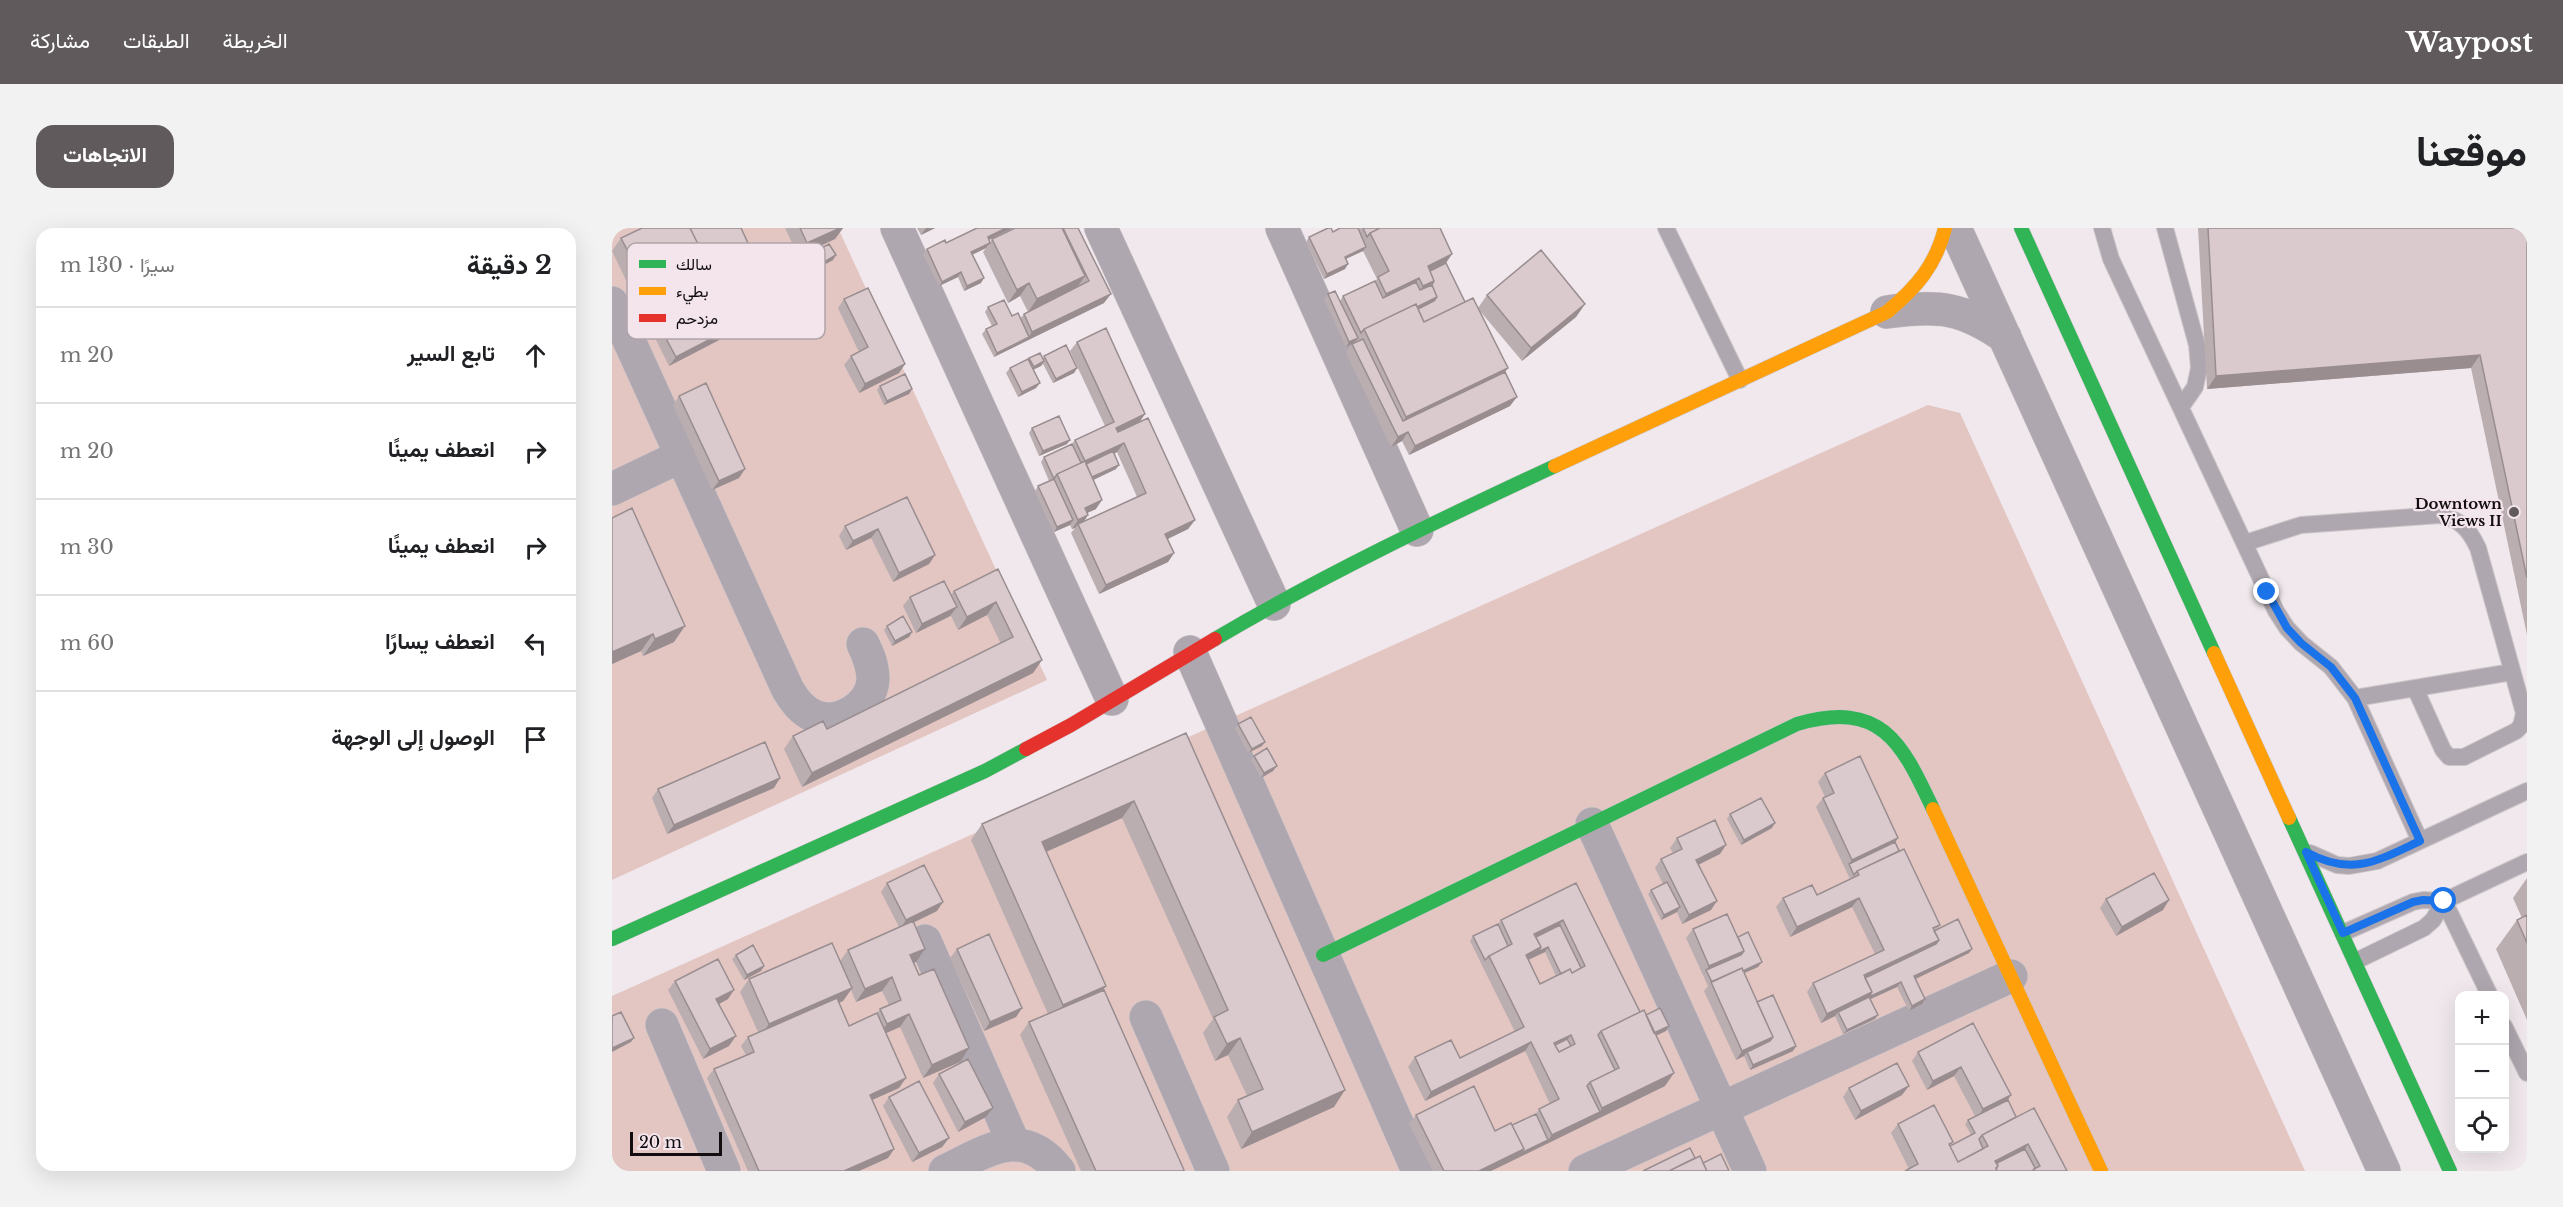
<!DOCTYPE html>
<html lang="ar">
<meta charset="utf-8">
<style>
body{margin:0;font-family:"Libre Baskerville",Vazirmatn,serif;background:#f2f2f2;color:#202124;direction:rtl}
.controls{position:absolute;right:18px;bottom:18px;display:grid;overflow:hidden;border-radius:12px;box-shadow:0 6px 24px #0002}
.controls button{width:54px;height:54px;display:grid;place-items:center;padding:0;border:0;border-bottom:2px solid #e0e0e0;background:#fff;color:#202124;font:30px sans-serif}
.scale{position:absolute;left:18px;bottom:15px;width:92px;box-sizing:border-box;padding-left:6px;border:3px solid #120e10;border-top:0;font-size:16px;line-height:21px;white-space:nowrap;color:#120e10;-webkit-text-stroke:4px #f3e5eb;paint-order:stroke}
.stop{position:absolute;width:18px;height:18px;margin:-14px;border:4px solid #1a73e8;border-radius:50%;background:#fff}
.stop.end{background:#1a73e8;border-color:#fff;box-shadow:0 2px 6px #0008}
.list{margin:0;padding:0;list-style:none}
h2{display:flex;justify-content:space-between;align-items:center;height:78px;margin:0;padding:0 24px;font-size:26px}
h2 small{font-size:20px;font-weight:400;color:#757577}
.list li{display:grid;grid-template-columns:39px 1fr auto;gap:18px;align-items:center;box-sizing:border-box;height:96px;padding:0 24px;border-top:2px solid #e0e0e0}
.list b{display:block;font-size:22px;white-space:nowrap}
.list em{font-size:20px;font-style:normal;color:#757577}
.icon{flex:none;width:33px;height:33px;fill:none;stroke:currentColor;stroke-width:2;stroke-linecap:round;stroke-linejoin:round}
.map{position:relative;flex:none;width:1915px;height:943px;overflow:hidden;direction:ltr;border-radius:18px}
header{display:flex;align-items:center;gap:36px;box-sizing:border-box;height:84px;padding:0 30px;background:#605a5d;color:#fff}
header strong{font-size:28px}
nav{display:flex;gap:33px;margin-inline-start:auto;font-size:21px}
.intro{display:flex;align-items:center;justify-content:space-between;box-sizing:border-box;height:144px;padding:0 36px}
h1{margin:0;font-size:42px}
.button{padding:15px 27px;border-radius:18px;background:#605a5d;color:#fff;font-size:21px;font-weight:700}
main{display:flex;gap:36px;padding:0 36px}
aside{flex:1;background:#fff;border-radius:18px;box-shadow:0 6px 24px #0002}
.map>svg:first-child{display:block}
</style>
<header>
<strong>Waypost</strong>
<nav><a>الخريطة</a><a>الطبقات</a><a>مشاركة</a></nav>
</header>
<div class="intro"><h1>موقعنا</h1><a class="button">الاتجاهات</a></div>
<main>
<div class="map">
<svg width="1915" height="943" viewBox="0 0 1915 943">
<rect width="100%" height="100%" fill="#f0e8ec"/>
<path fill="#e3c5c2" d="M0 0H226L435 452 0 652Z
M1316 177 1348 185 1693 943H0V768Z"/>
<g fill="none" stroke-linecap="round" stroke-linejoin="round">
<defs>
<path id="lane" d="M1054 0 1128 152
M1490 0 1499 31 1664 383 1675 400 1689 415 1719 439 1743 470 1808 613
M1553 0 1585 117 1587 140 1583 159 1569 179
M1633 315 1689 297 1828 287C1849 292 1857 301 1866 320L1912 485 1909 498 1904 503 1852 529H1837L1831 522 1803 460
M1743 470 1900 444
M1698 625 1725 637 1737 638 1765 633 1915 563
M1832 673 1878 768
M1731 705 1801 674 1811 672 1832 673 1915 634
M1744 733 1812 700 1821 692 1832 673
M1892 798 1915 845"/>
<path id="street" d="M285 0 500 471
M489 0 662 376
M670 0 805 302
M1343 0 1772 943
M0 75 176 462C183 473 189 482 202 488 226 498 259 479 261 452 261 438 257 428 251 416
M1275 84C1326 77 1350 79 1393 109
M0 261 69 228
M578 424 806 943
M980 596 1138 943
M313 713 402 916
M534 789 601 943
M50 797 112 943
M333 943C375 923 411 896 447 943
M973 943 1399 748"/>
<path id="fast" d="M1409 0 1602 425
M603 411C713 346 827 292 943 238
M1677 590 1838 943
M0 711 373 543 414 521
M711 727 1185 496C1269 472 1289 513 1321 581"/>
<path id="slow" d="M943 238 1275 84C1304 60 1324 37 1333 0
M1602 425 1677 590
M1321 581 1489 943"/>
<path id="jam" d="M414 521 459 497 603 411"/>
</defs>
<use href="#lane" stroke="#ccc6c9" stroke-width="18"/>
<use href="#street" stroke="#ccc6c9" stroke-width="34"/>
<use href="#fast" stroke="#ccc6c9" stroke-width="15"/>
<use href="#slow" stroke="#ccc6c9" stroke-width="15"/>
<use href="#jam" stroke="#ccc6c9" stroke-width="15"/>
<use href="#lane" stroke="#afa7af" stroke-width="16"/>
<use href="#street" stroke="#afa7af" stroke-width="33"/>
<use href="#fast" stroke="#30b455" stroke-width="14"/>
<use href="#slow" stroke="#ff9f0a" stroke-width="14"/>
<use href="#jam" stroke="#e5322d" stroke-width="14"/>
</g>
<path fill="#bbaeb0" fill-rule="evenodd" d="M173 0H231L223 11 190 27 187 32 174 41 167 28 170 24 181 17Z
M305 0H323L309 7Z
M365 0H401L377 12 378 14 380 11 466 0 492 75 382 129 370 106 374 101 380 98 373 84 376 79 408 91 412 86 416 84 408 68 396 75 371 24 374 20 360 26 369 55 352 63 346 49 327 58 311 26 315 21 334 15Z
M729 0H828L840 26 834 35 853 74 866 80 875 67 973 76 964 89 910 133 868 83 896 140 893 144 898 178 797 227 790 213 779 219 734 125 740 116 742 115 734 119 712 71 716 66 728 73 731 68 763 53 765 51 751 23 734 31 736 36 733 41 712 51 694 14 697 9 721 4Z
M1586 0H1915V407L1859 140 1595 161Z
M9 10 141 50 99 70 97 66 95 68 49 90 37 64 23 71 0 23Z
M193 29 221 32 197 45 190 34Z
M232 71 293 136 287 145 247 165 232 137 239 128 247 124 226 80Z
M50 103 111 110 57 138 44 112Z
M465 114 528 194 583 292 576 301 556 311 562 325 556 334 487 366 459 305 463 300 460 301 458 297 442 304 423 263 426 258 437 253 429 234 432 229 460 216 463 212 493 198 458 123ZM505 224 525 269 472 293 475 285 484 281 481 252 504 241 502 226Z
M432 128 465 140 462 145 441 155 431 136 429 138 421 142 424 160 406 169 394 145 398 140 416 132 417 130 431 131Z
M268 158 300 161 297 166 272 177 265 162Z
M67 168 127 250 100 262 61 177Z
M420 200 455 216 427 228 417 205Z
M295 269 323 327 317 336 281 354 259 310 234 322 227 308 233 298Z
M0 290 62 414 31 428 29 423 0 436Z
M386 341 430 432 421 445 190 559 172 521 181 508 215 501 389 416 375 387 346 402 339 388 304 405 291 378 298 369 339 367 342 363Z
M275 398 300 404 297 409 280 418 272 402Z
M626 496 650 518 636 525 623 501Z
M574 505 722 879 629 921 615 889 626 872 635 868 616 827 603 833 591 805 601 791 510 590 434 624 492 762 572 943H469L408 807 417 794 436 786 359 612 370 596Z
M642 528 661 543 649 550 639 532Z
M1213 545 1286 610 1283 614 1328 697 1325 702 1360 721 1357 725 1304 751 1310 776 1297 783 1285 759 1259 771 1263 791 1231 806 1223 788 1209 795 1195 764 1201 755 1263 726 1240 679 1178 709 1164 679 1171 670 1205 667 1238 651 1204 579 1211 570 1213 569 1206 554Z
M162 560 55 606 40 570 46 561Z
M1118 586 1160 600 1129 617 1115 591Z
M1065 610 1108 626 1087 636 1099 682 1070 696 1065 684 1049 692 1036 666 1039 662 1051 656 1043 640 1049 631 1061 625 1058 620Z
M1915 650V792L1884 721 1905 692 1910 690 1901 670Z
M275 655 325 683 301 695 304 734 302 735 348 834 311 850 288 799 274 805 287 860 260 872 282 921 276 930 247 943H136L95 850 102 841 134 827 129 818 136 809 146 804 128 764 137 751 228 733 236 722 287 699 269 664ZM239 762 244 774 270 763 277 777 268 781 265 785 237 798 227 775 231 773Z
M964 655 1028 784 1057 798 1054 803 1044 807 1053 858 879 943H821L797 896 804 887 883 903 900 897 924 886 927 881 938 876 913 823 813 873 796 839 803 829 848 830 903 804 858 713 861 708 886 696 889 692ZM933 724 944 748 928 756 917 731Z
M1494 671 1551 682 1504 708 1488 680Z
M1081 701 1126 709 1146 739 1132 745 1145 774 1184 818 1181 823 1138 842 1132 828 1124 832 1092 763 1096 758 1074 710Z
M345 721 410 780 404 789 372 803 338 730Z
M124 727 152 738 149 743 132 752 120 731Z
M63 753 116 771 107 776 117 818 91 831 56 762Z
M1361 795 1399 867 1396 872 1404 889 1455 943H1293L1297 941 1279 905 1286 896 1341 914 1338 918 1359 907 1353 896 1356 892 1363 888 1342 848 1315 862 1300 833 1306 824Z
M327 846 374 889 346 904 321 855Z
M1237 860 1290 867 1243 892 1231 869Z
M277 869 337 910 330 919 300 934 271 878Z"/>
<path fill="#998d90" d="M228 0H231L223 11 186 28 195 15Z
M314 0H323L309 7Z
M394 0H401L372 14 376 9Z
M377 15 374 20 356 29 359 24Z
M754 19 751 23 729 33 733 29Z
M840 26 831 39 810 47 816 38Z
M191 27 187 32 174 41 178 36Z
M224 27 221 32 197 45 200 41Z
M36 31 27 44 17 46 23 37Z
M736 36 733 41 712 51 715 46Z
M148 41 141 50 99 70 105 61Z
M349 44 346 49 327 58 330 54Z
M473 48 464 61 416 84 425 71Z
M372 50 369 55 352 63 355 58Z
M807 50 798 63 765 79 774 66Z
M822 53 813 66 802 71 811 58Z
M105 54 95 68 49 90 59 77Z
M417 55 408 68 396 75 405 62Z
M40 59 37 64 23 71 26 66Z
M499 66 492 75 414 113 420 104Z
M825 69 819 78 753 104Z
M973 76 964 89 910 133 919 120Z
M118 101 111 110 57 138 64 129Z
M417 109 414 113 382 129 385 125Z
M746 110 742 115 734 119 737 114Z
M1868 127 1859 140 1595 161 1604 148Z
M432 133 429 138 418 143 422 139Z
M293 136 287 145 247 165 253 156Z
M465 140 462 145 441 155 444 151Z
M896 140 886 153 785 202 794 189Z
M428 155 424 160 406 169 410 164Z
M300 161 297 166 272 177 275 173Z
M905 169 898 178 797 227 803 218Z
M533 186 527 195 498 209 504 200Z
M796 204 790 213 779 219 786 209Z
M458 212 455 216 427 228 431 223Z
M512 215 505 224 471 241 473 233Z
M507 237 504 241 473 256 476 251Z
M133 241 127 250 100 262 107 253Z
M490 272 484 281 466 289 473 280Z
M476 287 470 297 466 296 463 300 460 301 466 292Z
M461 292 458 297 442 304 445 299Z
M583 292 576 301 547 315 553 306Z
M266 301 259 310 234 322 241 313Z
M562 325 556 334 487 366 494 357Z
M323 327 317 336 281 354 287 345Z
M384 374 375 387 346 402 355 389Z
M345 379 338 388 304 405 310 396Z
M73 398 62 414 31 428 43 411Z
M300 404 297 409 280 418 283 413Z
M41 406 29 423 0 436V424Z
M430 432 421 445 190 559 200 545Z
M653 514 650 518 636 525 640 521Z
M665 538 661 543 649 550 652 545Z
M168 550 162 560 55 606 62 597Z
M522 573 510 590 418 631 430 614Z
M1163 595 1160 600 1129 617 1132 612Z
M1286 610 1280 619 1237 636 1240 632Z
M1114 617 1108 626 1078 641 1084 632Z
M1247 670 1240 679 1178 709 1185 699Z
M1557 672 1551 682 1504 708 1510 699Z
M1105 673 1099 682 1070 696 1077 687Z
M331 674 325 683 288 701 294 692Z
M1068 679 1065 684 1049 692 1052 687Z
M951 692 944 701 919 711 922 706Z
M1327 712 1320 721 1249 752 1252 747Z
M929 719H936L933 724 908 736 914 727Z
M313 721 304 734 289 740 298 727Z
M1360 721 1357 725 1299 753 1302 748Z
M1132 723 1126 732 1094 742 1091 747 1097 738Z
M1150 734 1146 739 1101 759 1100 757Z
M152 738 149 743 132 752 135 747Z
M280 749 270 763 244 774 253 761Z
M1289 754 1285 759 1254 773 1257 769Z
M494 758 482 775 440 794 451 777Z
M240 760 231 773 148 809 157 796Z
M122 762 116 771 98 781 104 771Z
M1260 764 1254 773 1226 784 1223 788 1209 795 1215 786Z
M1313 771 1310 776 1297 783 1300 778Z
M410 780 404 789 372 803 378 794Z
M297 786 288 799 265 809 275 796Z
M1266 787 1263 791 1231 806 1235 802Z
M1057 798 1054 803 1031 814 1034 809Z
M959 807 952 816 940 822 942 815Z
M124 808 117 818 91 831 98 821Z
M1161 809 1154 818 1135 824 1132 828 1124 832 1130 823Z
M22 810 19 814 0 824V820Z
M628 810 616 827 603 833 615 816Z
M919 814 913 823 813 873 819 864Z
M1184 818 1181 823 1138 842 1141 837Z
M357 820 348 834 311 850 320 837Z
M1349 839 1342 848 1315 862 1321 853Z
M1062 845 1053 858 879 943H867L912 921 936 912 940 907 988 884 990 880Z
M294 850 287 860 251 876 258 867Z
M1297 858 1290 867 1243 892 1249 883Z
M733 862 722 879 629 921 640 904Z
M1399 867 1393 876 1365 891 1371 881Z
M381 880 374 889 346 904 353 894Z
M337 910 330 919 300 934 307 925Z
M1416 916 1410 925 1380 938 1383 933Z
M282 921 276 930 247 943H232Z"/>
<path fill="#dacacd" stroke="#998d90" stroke-width="1.5" fill-rule="evenodd" d="M30 0H78L105 54 59 77 36 31 23 37 9 10Z
M78 0H129L148 41 105 61 103 57 105 54Z
M188 0H228L195 15Z
M365 0H394L376 9 378 15 359 24 372 50 355 58 349 44 330 54 315 21 333 12 334 15Z
M403 0H450L473 48 425 71 417 55 405 62 380 11Z
M451 0H466L499 66 420 104 412 86 477 53Z
M716 0H719L721 4 728 0H746L754 19 733 29 736 36 715 46 697 9Z
M751 0H768L758 5 755 9Z
M768 0H828L840 26 816 38 822 53 811 58 807 50 774 66 766 49 777 43 758 5Z
M1596 0H1915V350L1868 127 1604 148Z
M217 16 224 27 200 41 193 29Z
M929 22 973 76 919 120 875 67Z
M834 35 853 74 812 94 806 81 822 73 825 69 820 57 822 53 818 43Z
M763 53 771 70 804 54 808 62 820 57 825 69 805 79 804 76 752 101 749 105 731 68Z
M256 60 293 136 253 156 239 128 256 119 232 71Z
M723 63 746 110 737 114 716 66Z
M861 70 896 140 794 189 752 101 804 76 812 94Z
M392 72 400 88 406 85 417 109 385 125 374 101 385 96 376 79Z
M104 75 118 101 64 129 50 103Z
M494 100 533 186 504 200 506 204 536 190 583 292 553 306 562 325 494 357 466 296 534 265 512 215 473 233 463 212 502 194 465 114Z
M751 111 791 193 893 144 905 169 803 218 796 204 786 209 740 116Z
M454 117 465 140 444 151 432 128Z
M428 125 432 133 422 139 417 130Z
M416 131 428 155 410 164 398 140Z
M293 146 300 161 275 173 268 158Z
M94 155 133 241 107 253 67 168Z
M447 188 458 212 431 223 420 200Z
M460 216 469 235 445 246 442 251 432 229Z
M501 223 507 237 480 249 474 236Z
M473 233 490 272 473 280 476 287 466 292 445 246Z
M442 251 461 292 445 299 426 258Z
M295 269 323 327 287 345 266 301 241 313 233 298Z
M20 280 73 398 43 411 41 406 0 424V290Z
M386 341 430 432 200 545 181 508 211 493 215 501 401 409 384 374 355 389 342 363Z
M332 353 345 379 310 396 298 369Z
M291 388 300 404 283 413 275 398Z
M639 489 653 514 640 521 626 496Z
M574 505 733 862 640 904 626 872 651 861 628 810 615 816 602 789 616 782 522 573 430 614 494 758 451 777 370 596Z
M153 514 168 550 62 597 46 561Z
M655 520 665 538 652 545 642 528Z
M1248 528 1286 610 1240 632 1211 570 1222 565 1213 545Z
M1149 570 1163 595 1132 612 1118 586Z
M1103 592 1114 617 1084 632 1105 673 1077 687 1049 631 1070 621 1065 610Z
M1283 614 1287 623 1245 643 1242 647 1237 636Z
M1292 621 1328 697 1321 700 1327 712 1252 747 1260 764 1215 786 1201 755 1272 722 1247 670 1185 699 1171 670 1200 657 1205 667 1247 647 1245 643Z
M312 637 331 674 294 692 275 655Z
M1542 645 1557 672 1510 699 1494 671Z
M1055 654 1068 679 1052 687 1039 662Z
M964 655 1028 784 989 803 986 807 1003 842 978 854 975 858 988 884 940 907 927 881 947 871 919 814 819 864 803 829 839 812 848 830 912 799 877 728 900 716 889 692ZM951 692 973 738 960 745 958 741 928 756 914 727 929 719 922 706ZM959 807 963 816 947 824 942 815Z
M1115 686 1132 723 1097 738 1081 701Z
M1915 687V715L1905 692Z
M1346 691 1360 721 1302 748 1313 771 1300 778 1289 754 1257 769 1260 764 1253 750 1324 716 1327 712 1322 703Z
M301 693 313 721 298 727 307 747 322 741 357 820 320 837 297 786 275 796 268 781 289 772 280 749 253 761 236 722Z
M886 696 896 718 877 728 873 732 861 708Z
M948 697 969 740 960 745 958 741 949 746 936 719 926 724 929 719 924 709Z
M1136 704 1150 734 1131 743 1130 740 1100 754 1094 742 1129 727 1132 723 1126 709Z
M377 706 410 780 378 794 345 721Z
M220 715 240 760 157 796 137 751Z
M141 717 152 738 135 747 124 727Z
M106 731 122 762 104 771 124 808 98 821 63 753Z
M1130 740 1161 809 1130 823 1099 754Z
M492 762 572 942 571 943H484L417 794Z
M1161 767 1184 818 1141 837 1135 824 1158 813 1161 809 1145 774Z
M1257 769 1266 787 1235 802 1226 784Z
M225 770 237 798 265 785 294 850 258 867 282 921 232 943H147L102 841 142 824 136 809Z
M1048 780 1057 798 1042 805 1034 787Z
M1032 782 1062 845 990 880 978 854 1007 840 989 803Z
M9 784 22 810 0 820V788Z
M1361 795 1399 867 1371 881 1349 839 1321 853 1306 824Z
M955 811 959 818 947 824 943 817Z
M356 831 381 880 353 894 327 846Z
M1285 835 1297 858 1249 883 1237 860Z
M307 853 337 910 307 925 277 869Z
M862 858 883 903 899 895 912 921 867 943H832L804 887Z
M1396 872 1404 889 1370 907 1367 911 1371 921 1346 934 1338 918 1363 905 1356 892Z
M1322 877 1341 914 1337 916 1346 934 1376 918 1370 907 1422 880 1455 943H1423L1422 941 1428 938 1416 916 1383 933 1386 938 1384 940 1385 943H1293L1306 936 1286 896Z
M924 886 936 912 909 925 912 921 900 897Z
M1078 920 1083 930 1057 943H1031Z
M1413 921 1423 940 1420 943H1385L1384 941 1386 938 1385 935Z
M1109 926 1117 943H1095L1091 935Z
M1088 928 1095 943H1057Z"/>
<g fill="none" stroke-linecap="round" stroke-linejoin="round">
<path stroke="#1a73e8" stroke-width="8" d="M1655 364 1675 400 1689 415 1719 439 1743 470 1808 613C1765 633 1740 649 1694 624L1731 705 1801 674 1811 672 1832 673"/>
</g>
<circle fill="#605a5d" stroke="#f3e5eb" stroke-width="2" cx="1902" cy="284" r="6"/>
<g text-anchor="middle" dominant-baseline="central" stroke-width="4.5" stroke-linejoin="round" paint-order="stroke">
<g font-size="15" font-weight="bold" fill="#120e10" stroke="#f3e5eb" text-anchor="end">
<text x="1890" y="275">Downtown<tspan x="1890" dy="17">Views II</tspan></text>
</g>
</g>
<rect x="15" y="15" width="198" height="96" rx="9" fill="#f3e5eb" stroke="#b0a4a9" stroke-width="1.5"/>
<rect x="27" y="32" width="27" height="8" fill="#30b455"/>
<rect x="27" y="59" width="27" height="8" fill="#ff9f0a"/>
<rect x="27" y="86" width="27" height="8" fill="#e5322d"/>
<g font-size="16" fill="#120e10">
<text x="64" y="42">سالك</text>
<text x="64" y="69">بطيء</text>
<text x="64" y="96">مزدحم</text>
</g>
</svg>
<div class="controls">
<button>+</button>
<button>−</button>
<button><svg class="icon" aria-label="locate" viewBox="0 0 24 24"><circle cx="12" cy="12" r="6"/><path d="M12 2v4M12 18v4M2 12h4M18 12h4"/></svg></button>
</div>
<div class="scale">20 m</div>
<div class="stop" style="left:1832px;top:673px"></div>
<div class="stop end" style="left:1655px;top:364px"></div>
</div>
<aside>
<h2>2 دقيقة<small>سيرًا · 130 m</small></h2>
<ul class="list">
<li><svg class="icon" aria-label="ahead" viewBox="0 0 24 24"><path d="M12 20V5M6 11l6-6 6 6"/></svg><div><b>تابع السير</b></div><em>20 m</em></li>
<li><svg class="icon" aria-label="right" viewBox="0 0 24 24"><path d="M7 20v-9h11M14 6l5 5-5 5"/></svg><div><b>انعطف يمينًا</b></div><em>20 m</em></li>
<li><svg class="icon" aria-label="right" viewBox="0 0 24 24"><path d="M7 20v-9h11M14 6l5 5-5 5"/></svg><div><b>انعطف يمينًا</b></div><em>30 m</em></li>
<li><svg class="icon" aria-label="left" viewBox="0 0 24 24"><path d="M17 20v-9H6M10 6l-5 5 5 5"/></svg><div><b>انعطف يسارًا</b></div><em>60 m</em></li>
<li><svg class="icon" aria-label="arrive" viewBox="0 0 24 24"><path d="M6 21V4h12l-3 4 3 4H6"/></svg><div><b>الوصول إلى الوجهة</b></div></li>
</ul>
</aside>
</main>
